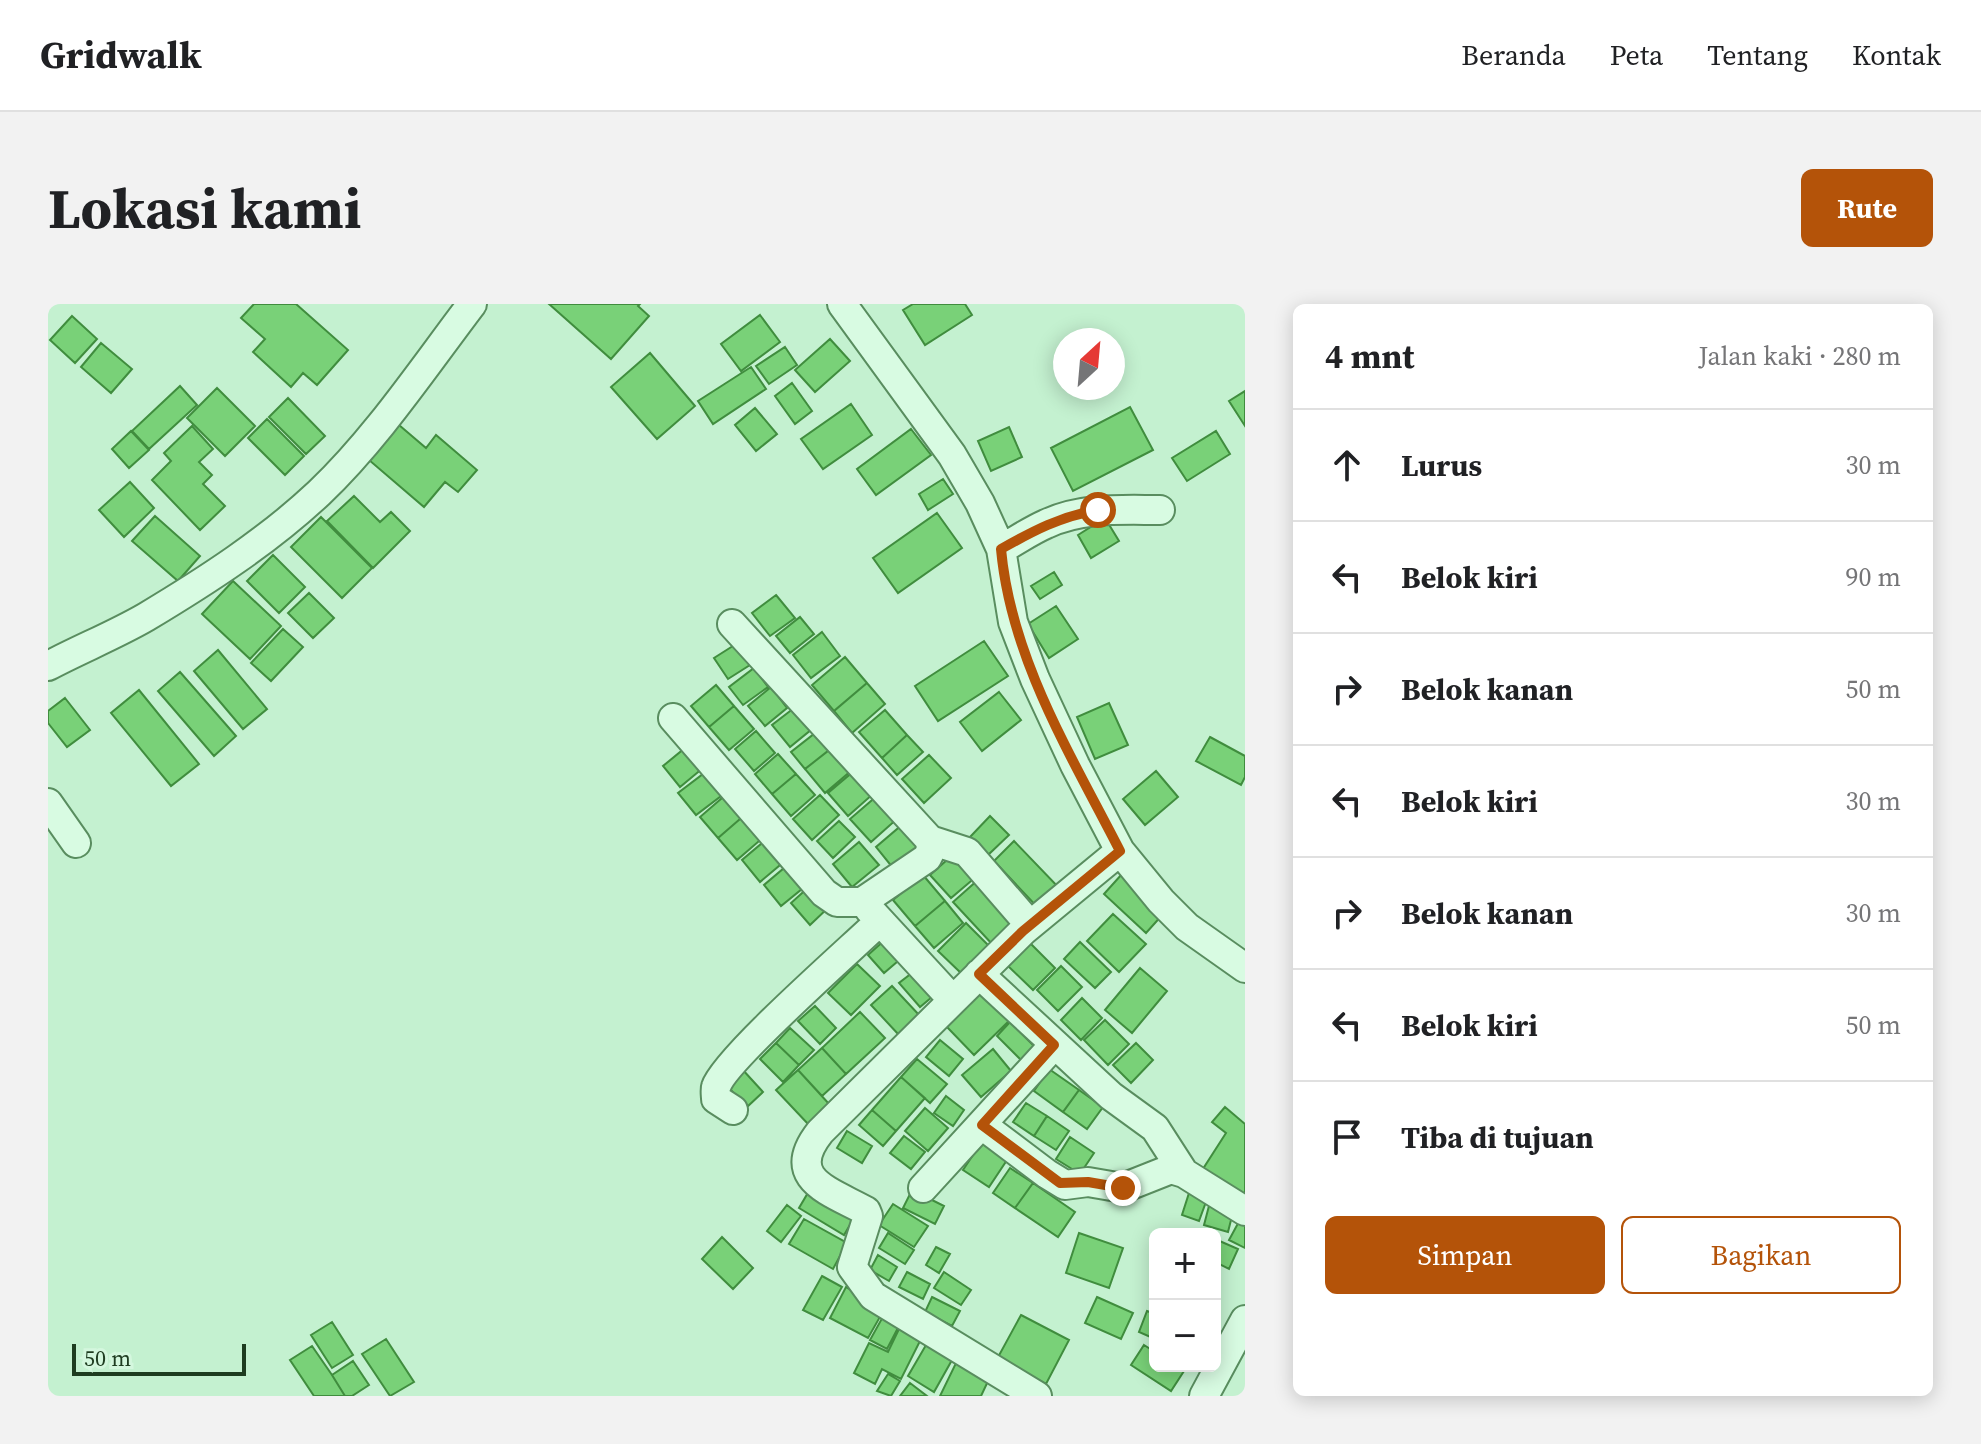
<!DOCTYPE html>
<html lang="id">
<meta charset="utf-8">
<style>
body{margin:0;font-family:"Source Serif 4",serif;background:#f2f2f2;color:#202124}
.controls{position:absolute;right:24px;bottom:24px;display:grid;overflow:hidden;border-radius:12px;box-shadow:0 4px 20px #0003}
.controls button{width:72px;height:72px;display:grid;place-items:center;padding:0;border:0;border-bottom:2px solid #e0e0e0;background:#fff;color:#202124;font:40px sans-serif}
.compass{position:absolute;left:1005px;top:24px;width:72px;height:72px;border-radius:50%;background:#fff;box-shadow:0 4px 20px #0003;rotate:26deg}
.scale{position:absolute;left:24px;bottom:20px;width:174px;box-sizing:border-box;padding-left:8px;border:4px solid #1e3c20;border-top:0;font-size:22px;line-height:28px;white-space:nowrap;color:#1e3c20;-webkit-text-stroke:6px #d4f7de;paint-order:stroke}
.stop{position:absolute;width:24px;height:24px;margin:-18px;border:6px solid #b45309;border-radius:50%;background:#fff}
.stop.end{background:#b45309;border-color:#fff;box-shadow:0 2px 8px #0008}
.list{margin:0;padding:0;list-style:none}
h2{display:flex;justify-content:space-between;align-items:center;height:104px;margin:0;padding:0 32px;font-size:34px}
h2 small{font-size:26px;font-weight:400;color:#757577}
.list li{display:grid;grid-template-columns:52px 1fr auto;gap:24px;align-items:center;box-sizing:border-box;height:112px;padding:0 32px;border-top:2px solid #e0e0e0}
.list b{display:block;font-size:30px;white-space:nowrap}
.list em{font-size:26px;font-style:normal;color:#757577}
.actions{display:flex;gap:16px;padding:24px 32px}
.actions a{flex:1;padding:18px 0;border:2px solid #b45309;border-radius:12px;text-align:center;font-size:28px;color:#b45309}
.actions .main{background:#b45309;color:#fff}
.icon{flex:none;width:44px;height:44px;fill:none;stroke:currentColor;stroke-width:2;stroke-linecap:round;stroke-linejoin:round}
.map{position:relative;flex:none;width:1197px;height:1092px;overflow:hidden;border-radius:12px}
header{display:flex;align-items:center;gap:48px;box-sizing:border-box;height:112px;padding:0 40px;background:#fff;border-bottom:2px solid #e0e0e0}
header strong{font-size:38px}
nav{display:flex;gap:44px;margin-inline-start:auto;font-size:28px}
.intro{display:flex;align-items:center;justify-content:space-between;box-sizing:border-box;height:192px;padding:0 48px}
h1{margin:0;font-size:56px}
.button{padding:20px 36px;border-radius:12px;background:#b45309;color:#fff;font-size:28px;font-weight:700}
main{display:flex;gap:48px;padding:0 48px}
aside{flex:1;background:#fff;border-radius:12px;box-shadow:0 4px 20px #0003}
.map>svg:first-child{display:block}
</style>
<header>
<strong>Gridwalk</strong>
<nav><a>Beranda</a><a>Peta</a><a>Tentang</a><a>Kontak</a></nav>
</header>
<div class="intro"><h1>Lokasi kami</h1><a class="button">Rute</a></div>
<main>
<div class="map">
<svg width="1197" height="1092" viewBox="0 0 1197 1092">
<rect width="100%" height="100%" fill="#c4f1d0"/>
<path fill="#79d178" stroke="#408d3e" stroke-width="2" d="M206 0H248L300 46 269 81 255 69 243 83 205 48 217 35 193 14Z
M501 0H592L590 2 601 12 563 55Z
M865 0H917L924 11 877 41 855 6Z
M712 11 732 38 693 67 673 40Z
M24 12 49 35 27 59 2 36Z
M782 35 802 57 767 88 747 66Z
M53 39 84 65 63 89 33 63Z
M737 43 749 61 721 80 708 62Z
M602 49 647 102 609 135 563 83Z
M703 63 718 85 665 120 650 97Z
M744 79 764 107 747 120 727 92Z
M132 82 149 101 101 145 84 127Z
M169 84 207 122 177 152 139 114Z
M1197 87V122L1181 97Z
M240 94 277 132 258 150 221 113Z
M803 100 824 131 775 165 753 135Z
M1082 103 1105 146 1025 187 1003 144Z
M707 104 729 130 708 147 687 121Z
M219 115 256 152 237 171 200 134Z
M351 121 378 144 388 131 429 166 410 188 397 178 376 203 321 156Z
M144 122 165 145 151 158 164 171 155 180 177 202 152 226 104 176 123 157 116 149Z
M961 123 974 153 943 167 930 137Z
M863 125 883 151 828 191 809 165Z
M83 127 101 146 81 164 64 145Z
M1168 127 1182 150 1139 177 1124 154Z
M895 175 905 190 880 206 871 190Z
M82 178 106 204 76 233 51 206Z
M306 192 332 218 343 208 362 227 325 264 279 217Z
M889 209 914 244 850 289 825 254Z
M107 212 152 252 130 277 84 237Z
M273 213 324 264 294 294 243 243Z
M1057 214 1071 237 1043 254 1030 231Z
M225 251 257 283 231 309 199 277Z
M1006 268 1014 281 992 295 983 282Z
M185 277 233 322 202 355 154 310Z
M261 289 286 314 265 334 240 309Z
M728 291 747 314 722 332 704 309Z
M1008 302 1030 335 1001 354 980 320Z
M752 313 766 330 742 349 728 332Z
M235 325 255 343 223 377 203 359Z
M774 328 792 352 763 374 745 351Z
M936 337 960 372 890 417 867 382Z
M688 340 702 361 680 375 666 354Z
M170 346 219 405 195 425 146 367Z
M797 353 819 379 786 407 764 381Z
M706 364 720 383 695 401 681 383Z
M132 368 188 432 166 452 110 387Z
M819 379 837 400 804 429 786 407Z
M668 381 686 402 661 423 643 402Z
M723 383 739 404 717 422 700 402Z
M91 386 151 460 123 482 63 409Z
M951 388 973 416 934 447 912 418Z
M17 394 42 426 19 443 0 419V407Z
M1061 399 1080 441 1047 455 1029 413Z
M686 402 706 425 681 446 661 423Z
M746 404 764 425 742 443 724 421Z
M837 406 859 431 834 454 811 428Z
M771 426 785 443 757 465 743 448Z
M708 427 727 449 706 467 687 445Z
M859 431 875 448 849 471 834 454Z
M1162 433 1197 452V473L1193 481 1148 457Z
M785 443 804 466 777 489 757 465Z
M637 444 655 464 632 483 615 462Z
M730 450 748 470 724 490 707 470Z
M881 451 903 474 876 499 854 475Z
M659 467 677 489 648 511 630 489Z
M806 467 825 490 800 512 780 489Z
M1108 467 1130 493 1097 521 1075 495Z
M748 470 767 491 743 512 724 490Z
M681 488 699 509 670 534 652 513Z
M772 491 791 511 764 536 745 515Z
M830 491 850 514 823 538 802 515Z
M699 509 718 531 689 556 670 534Z
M942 512 961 531 940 551 922 533Z
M791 517 807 533 785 554 769 537Z
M855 520 873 540 845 564 828 543Z
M720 534 738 556 712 578 694 556Z
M966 537 1014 587 993 607 946 557Z
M811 538 831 561 804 583 785 560Z
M908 548 929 572 903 594 882 571Z
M742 559 760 580 733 602 716 581Z
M1074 570 1116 609 1098 629 1056 590Z
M875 571 897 597 867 622 845 596Z
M931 575 970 617 945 641 905 598Z
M763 581 782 602 762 621 743 599Z
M897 597 915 619 886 644 867 622Z
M1065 610 1098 640 1071 668 1039 637Z
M918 619 942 643 914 670 890 647Z
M839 634 856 652 836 669 820 651Z
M1032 638 1063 668 1047 684 1016 655Z
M982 639 1007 664 985 686 959 661Z
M809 660 832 682 803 711 780 689Z
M1013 662 1034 683 1010 707 989 686Z
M1092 664 1119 687 1084 729 1057 706Z
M869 665 890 688 872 703 851 679Z
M844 682 872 712 851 731 823 701Z
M936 685 964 714 926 751 898 722Z
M1034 694 1054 714 1033 736 1013 716Z
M767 702 788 724 772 740 750 717Z
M812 708 837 734 798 770 774 744Z
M1057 716 1081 740 1060 761 1036 736Z
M962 718 986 742 973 756 949 732Z
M742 724 766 746 751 761 728 739Z
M892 736 915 755 901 772 878 753Z
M728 739 751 761 735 778 712 755Z
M1088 739 1105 756 1083 779 1065 761Z
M774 744 798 770 774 792 750 766Z
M945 745 963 767 933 793 914 771Z
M869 755 899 780 882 799 853 773Z
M694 765 715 788 699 803 678 781Z
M1001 765 1031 786 1015 808 986 787Z
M750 766 782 801 761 821 728 786Z
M853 773 877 794 848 827 824 806Z
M1031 786 1055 803 1039 825 1015 808Z
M898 792 916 806 905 822 886 809Z
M978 799 999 812 986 832 965 818Z
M1177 803 1197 820V892L1153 868 1178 829 1164 818Z
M877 804 900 824 880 847 857 827Z
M824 806 848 827 835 842 811 821Z
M999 812 1021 827 1008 846 986 832Z
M799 827 824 842 814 859 789 844Z
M856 832 877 848 863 865 842 849Z
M1022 833 1046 849 1032 870 1008 855Z
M933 839 959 856 941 883 915 866Z
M962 864 985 879 967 904 945 889Z
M985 879 1027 908 1010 933 967 904Z
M764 882 809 909 796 931 751 904Z
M864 886 896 902 887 920 855 904Z
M1141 889 1159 895 1151 917 1134 911Z
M1162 898 1186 904 1180 928 1156 921Z
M845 900 880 922 866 943 831 921Z
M739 901 753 912 733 938 719 927Z
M1194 912 1197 914V944L1181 936Z
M756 915 799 939 785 965 741 940Z
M840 929 866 946 857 960 831 944Z
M1031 929 1075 944 1061 984 1018 969Z
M674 933 705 964 685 985 654 955Z
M1167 935 1190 945 1181 965 1167 958Z
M888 943 902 950 891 969 878 961Z
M830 951 849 963 841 977 822 966Z
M859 968 882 980 875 995 851 983Z
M896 968 923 986 913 1001 886 984Z
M774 972 794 983 775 1016 755 1006Z
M798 983 837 1004 820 1034 782 1014Z
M884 993 912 1007 904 1022 877 1008Z
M1049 993 1085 1009 1073 1035 1037 1019Z
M1099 1007 1107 1010V1035L1091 1028Z
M837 1009 853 1018 839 1045 822 1036Z
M973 1011 1021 1036 998 1080 949 1055Z
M284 1018 305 1051 284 1064 263 1031Z
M851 1025 873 1035 853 1075 834 1065 827 1080 806 1069 821 1039 840 1048Z
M338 1035 366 1078 342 1092 314 1050Z
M878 1041 904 1056 886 1088 860 1072Z
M1096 1041 1107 1048V1062H1129L1136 1067 1123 1087 1083 1061Z
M264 1042 284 1071 297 1092H266L242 1056Z
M305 1057 321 1081 304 1092H297L284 1071Z
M909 1057 942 1073 933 1092H892Z
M840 1070 852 1077 843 1092 829 1087Z
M862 1079 879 1092H852Z"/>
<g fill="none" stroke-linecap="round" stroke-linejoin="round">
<defs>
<path id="minor" d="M794 0 904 151 932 199 953 245 965 318 987 375 1027 461 1072 547 1113 597 1139 623 1197 664
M953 245C968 237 982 227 998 220 1034 203 1073 206 1112 206
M0 362C32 345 67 331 98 313 158 277 220 237 271 189 328 135 376 63 424 0
M625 414 776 589 789 598H814L879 554 883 546 882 536 684 320
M0 499 28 539
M882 536 919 548 982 621
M821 605 904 695
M931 670 1063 792 1107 824 1136 869 1197 907
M685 806 668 795C668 792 667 786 668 783 676 756 804 644 832 617
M934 821 999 870 1017 881 1040 878 1075 884 1123 865 1136 869
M875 884 1006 741
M989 1092 825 992 804 963 820 912 818 907C782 887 735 875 772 828L975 627 1072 547
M1156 1092 1197 1016"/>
</defs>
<use href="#minor" stroke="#598d5f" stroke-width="32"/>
<use href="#minor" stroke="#d8fbe2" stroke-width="28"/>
</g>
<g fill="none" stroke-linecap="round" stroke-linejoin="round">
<path stroke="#b45309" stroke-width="10" d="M1050 206C1013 212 985 227 953 245 963 355 1023 451 1072 547L975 627 931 670 1006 741 934 821 1012 879 1040 878 1075 884"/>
</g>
</svg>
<div class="controls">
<button>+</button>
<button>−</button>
</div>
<svg class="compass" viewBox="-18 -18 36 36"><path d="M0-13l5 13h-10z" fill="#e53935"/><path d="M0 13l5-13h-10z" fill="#757577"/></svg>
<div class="scale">50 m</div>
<div class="stop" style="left:1050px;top:206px"></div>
<div class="stop end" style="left:1075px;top:884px"></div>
</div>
<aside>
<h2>4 mnt<small>Jalan kaki · 280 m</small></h2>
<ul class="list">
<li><svg class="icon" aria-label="ahead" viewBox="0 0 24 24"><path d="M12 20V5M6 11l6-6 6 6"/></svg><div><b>Lurus</b></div><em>30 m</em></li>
<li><svg class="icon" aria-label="left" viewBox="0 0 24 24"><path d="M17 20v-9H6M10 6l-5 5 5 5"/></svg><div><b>Belok kiri</b></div><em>90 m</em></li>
<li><svg class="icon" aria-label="right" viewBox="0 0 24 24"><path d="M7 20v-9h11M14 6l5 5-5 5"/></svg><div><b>Belok kanan</b></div><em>50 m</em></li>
<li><svg class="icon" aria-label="left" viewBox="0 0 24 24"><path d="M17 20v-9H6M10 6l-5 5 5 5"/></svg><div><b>Belok kiri</b></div><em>30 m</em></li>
<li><svg class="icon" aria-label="right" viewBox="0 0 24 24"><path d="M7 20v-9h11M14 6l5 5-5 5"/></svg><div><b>Belok kanan</b></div><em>30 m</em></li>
<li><svg class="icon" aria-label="left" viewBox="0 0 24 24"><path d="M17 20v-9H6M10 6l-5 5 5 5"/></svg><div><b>Belok kiri</b></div><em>50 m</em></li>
<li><svg class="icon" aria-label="arrive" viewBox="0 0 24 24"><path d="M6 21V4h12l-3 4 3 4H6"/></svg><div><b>Tiba di tujuan</b></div></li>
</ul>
<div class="actions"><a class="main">Simpan</a><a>Bagikan</a></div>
</aside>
</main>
